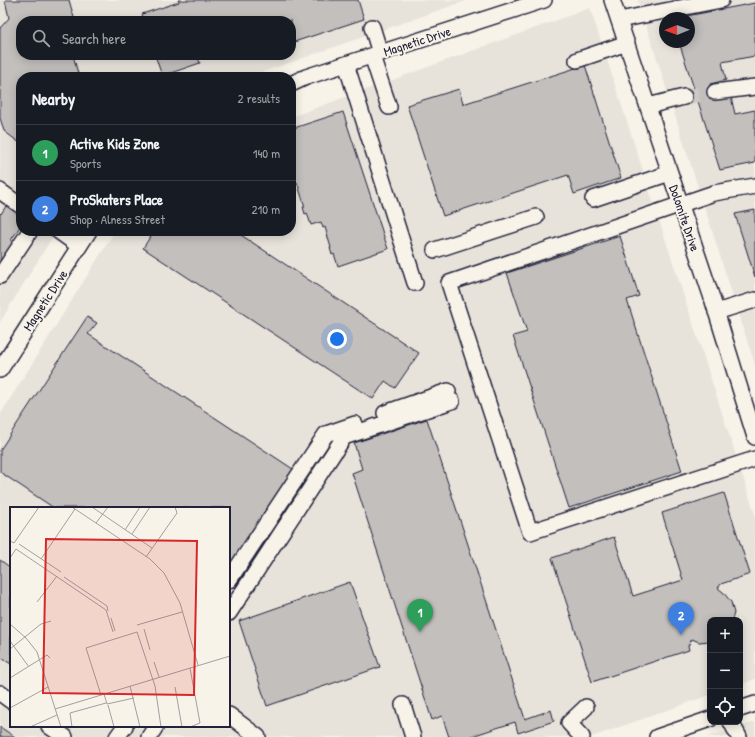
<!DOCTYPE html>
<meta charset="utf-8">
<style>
body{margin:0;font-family:"Patrick Hand",sans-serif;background:#242831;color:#f1f3f6}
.controls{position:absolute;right:12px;bottom:12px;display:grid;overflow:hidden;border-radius:8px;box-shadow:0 2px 10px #0003}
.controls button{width:36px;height:36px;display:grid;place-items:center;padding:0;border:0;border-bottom:1px solid #363941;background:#171b24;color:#f1f3f6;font:20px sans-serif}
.compass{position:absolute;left:659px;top:12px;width:36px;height:36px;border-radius:50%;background:#171b24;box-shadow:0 2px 10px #0003;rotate:269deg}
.you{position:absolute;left:337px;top:339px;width:14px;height:14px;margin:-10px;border:3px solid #fff;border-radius:50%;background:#1a73e8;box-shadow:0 0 0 6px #1a73e833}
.badge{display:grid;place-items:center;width:26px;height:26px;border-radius:50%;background:#d1495b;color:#fff;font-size:13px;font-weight:700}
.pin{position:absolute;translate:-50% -33px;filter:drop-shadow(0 1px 2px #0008)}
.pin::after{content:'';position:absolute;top:21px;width:14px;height:12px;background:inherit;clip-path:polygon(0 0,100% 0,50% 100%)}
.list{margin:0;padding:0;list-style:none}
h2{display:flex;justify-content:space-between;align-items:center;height:52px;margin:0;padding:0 16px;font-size:17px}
h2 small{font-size:13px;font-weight:400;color:#9ea1a6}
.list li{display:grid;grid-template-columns:26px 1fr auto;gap:12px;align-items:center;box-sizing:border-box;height:56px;padding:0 16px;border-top:1px solid #363941}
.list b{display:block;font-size:15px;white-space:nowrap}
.list p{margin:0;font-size:13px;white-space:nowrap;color:#9ea1a6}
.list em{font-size:13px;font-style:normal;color:#9ea1a6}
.icon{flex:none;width:22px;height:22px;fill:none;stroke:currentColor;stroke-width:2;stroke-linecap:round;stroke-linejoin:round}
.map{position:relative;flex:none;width:755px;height:737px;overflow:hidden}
.search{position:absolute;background:#171b24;box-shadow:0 2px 10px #0003;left:16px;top:16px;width:280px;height:44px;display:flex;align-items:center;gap:10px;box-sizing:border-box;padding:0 14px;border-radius:16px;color:#9ea1a6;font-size:15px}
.panel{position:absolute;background:#171b24;box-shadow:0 2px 10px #0003;left:16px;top:72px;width:280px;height:164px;border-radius:16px}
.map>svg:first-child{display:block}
</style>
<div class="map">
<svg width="755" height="737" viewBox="0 0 755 737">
<rect width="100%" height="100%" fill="#f7f3e8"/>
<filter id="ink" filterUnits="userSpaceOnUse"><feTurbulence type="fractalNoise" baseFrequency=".025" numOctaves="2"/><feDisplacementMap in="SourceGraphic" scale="8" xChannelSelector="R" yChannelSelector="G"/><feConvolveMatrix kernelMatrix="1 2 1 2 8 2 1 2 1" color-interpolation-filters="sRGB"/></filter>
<g filter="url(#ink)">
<path fill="#e7e3db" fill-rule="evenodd" d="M0 0H468L249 77H21V231H59L50 241 0 322ZM21 21H291V55H21Z
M638 0H755V365ZM665 18H689V42H665Z
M590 8 755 514V679L740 685V620H710V695L592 737H0V415L115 231H291V117ZM11 508H229V726H11Z
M755 722V737H707Z"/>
<path fill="#c2bfbd" stroke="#22223b" d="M5 0H69L75 21H21V55H73L79 77H21V144L4 131 0 118V28L9 18Z
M178 0H358L364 19 291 43V21H144L142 14 179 2Z
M755 3V56L722 62 726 80 710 84 715 99 731 97 735 114 755 110V163L720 170 679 42H689V18H676Z
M155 55H197L200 63 162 76Z
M585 65 621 178 574 194 568 175 443 216 407 105 459 89 463 104Z
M343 112 388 249 338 266 334 254 332 255 330 248H331L325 227 323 228 321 222 311 225 307 213 305 214 303 207H305L297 182 295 183 293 176H295L291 164V129Z
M8 203 21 211V225L11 240 12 244 0 263V213L1 214Z
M755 210V277L735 214Z
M154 231H235L419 353 395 388 385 381 373 399 143 248Z
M620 236 639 296 627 300 682 471 569 508 513 336 527 332 507 273Z
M87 317 97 323 88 334 296 471 229 572V508H54L0 472V450Z
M427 419 525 719 551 710 554 721 518 733 515 722 469 737H449L442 716 432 720 352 473 362 469 354 443Z
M724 493 750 574 721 584 718 588 723 592 731 602 734 613 732 620H710V641L699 642 692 639 688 646 689 650 592 682 552 558 614 537 633 596 683 580 662 513Z
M0 560 11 568V664L0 657Z
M350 582 380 667 267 706 239 621Z
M0 727 15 737H0Z"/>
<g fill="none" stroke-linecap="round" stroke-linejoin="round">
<path stroke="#ccc9c5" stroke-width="15" stroke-dasharray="15 8" stroke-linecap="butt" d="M684 97 715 92"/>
<defs>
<path id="minor" d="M612 0 712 298 755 437
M619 20 721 0
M372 27 380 53
M372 56 389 107
M577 60 627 43
M346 64 415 283
M291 84 306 77 544 0
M715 92 755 87
M648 106 684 97
M755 186 714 193 449 283 530 532 755 459
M0 191 21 206
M593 199 670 173
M58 231 79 246
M435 250 536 217
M0 276 30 231
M716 312 755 300
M0 370 89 231
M385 413 448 391
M229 580 326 434 355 424
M229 613 344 437 452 401
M0 693 11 701
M403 705 413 737
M740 709 755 704
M229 715 258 737
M731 722 739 737
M49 726 65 737
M117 737 125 726
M149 737 156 726
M582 737 569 723 586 707
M657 737 710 719"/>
</defs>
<use href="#minor" stroke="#22223b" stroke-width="18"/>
<use href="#minor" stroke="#f7f3e8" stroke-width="15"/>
</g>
</g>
<g text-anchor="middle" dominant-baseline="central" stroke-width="4" stroke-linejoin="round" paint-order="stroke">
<g font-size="13" fill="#22223b" stroke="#f7f3e8">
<text transform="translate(417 41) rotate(-18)">Magnetic Drive</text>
<text transform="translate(685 218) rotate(71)">Dolomite Drive</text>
<text transform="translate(45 300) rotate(-57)">Magnetic Drive</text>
</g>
</g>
<g transform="translate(10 507)">
<rect width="220" height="220" fill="#f7f3e8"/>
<path fill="none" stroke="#a29fa3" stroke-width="1" d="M62 0 140 52 154 66 170 96 188 158M82 0 142 41M86 16 98 0M115 23 130 0M122 27 140 0M0 34 4 36 29 0M9 37 51 65M136 50 167 6 165 0M0 51 6 42 96 103 103 125M31 52 65 2M54 70 97 99 98 104M27 95 47 69M101 111 105 124M0 117 16 131 27 145 51 220M127 118 172 105M134 122 140 143M0 134 19 160M0 142 31 117 41 114M144 155 149 170M0 171 37 148 40 151M120 179 130 220M165 180 172 220M94 187 97 197 124 191M91 188 76 141 127 125 145 179 151 220M98 198 104 220M0 201 38 180M45 202 220 149M20 220 47 208M62 220 60 206 96 196M180 220 190 216 180 161"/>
<path fill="#d62828" fill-opacity="0.15" stroke="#d62828" stroke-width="2" d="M36 32 187 34 184 188 33 186Z"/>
<rect width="220" height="220" fill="none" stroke="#22223b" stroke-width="2"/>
</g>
</svg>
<div class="controls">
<button>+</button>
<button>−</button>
<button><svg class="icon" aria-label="locate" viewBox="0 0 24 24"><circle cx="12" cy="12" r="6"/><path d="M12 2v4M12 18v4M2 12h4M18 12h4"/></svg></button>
</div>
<svg class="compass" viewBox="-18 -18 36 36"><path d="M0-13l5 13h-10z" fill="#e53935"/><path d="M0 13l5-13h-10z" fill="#9ea1a6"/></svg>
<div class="you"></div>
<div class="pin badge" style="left:420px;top:632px;background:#2e9e5b">1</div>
<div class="pin badge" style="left:681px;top:635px;background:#3f7fe0">2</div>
<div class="search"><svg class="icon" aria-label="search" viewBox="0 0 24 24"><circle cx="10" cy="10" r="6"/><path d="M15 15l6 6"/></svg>Search here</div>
<section class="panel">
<h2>Nearby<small>2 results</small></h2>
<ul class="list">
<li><span class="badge" style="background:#2e9e5b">1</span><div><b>Active Kids Zone</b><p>Sports</p></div><em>140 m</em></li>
<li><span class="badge" style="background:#3f7fe0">2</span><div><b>ProSkaters Place</b><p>Shop · Alness Street</p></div><em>210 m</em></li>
</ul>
</section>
</div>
